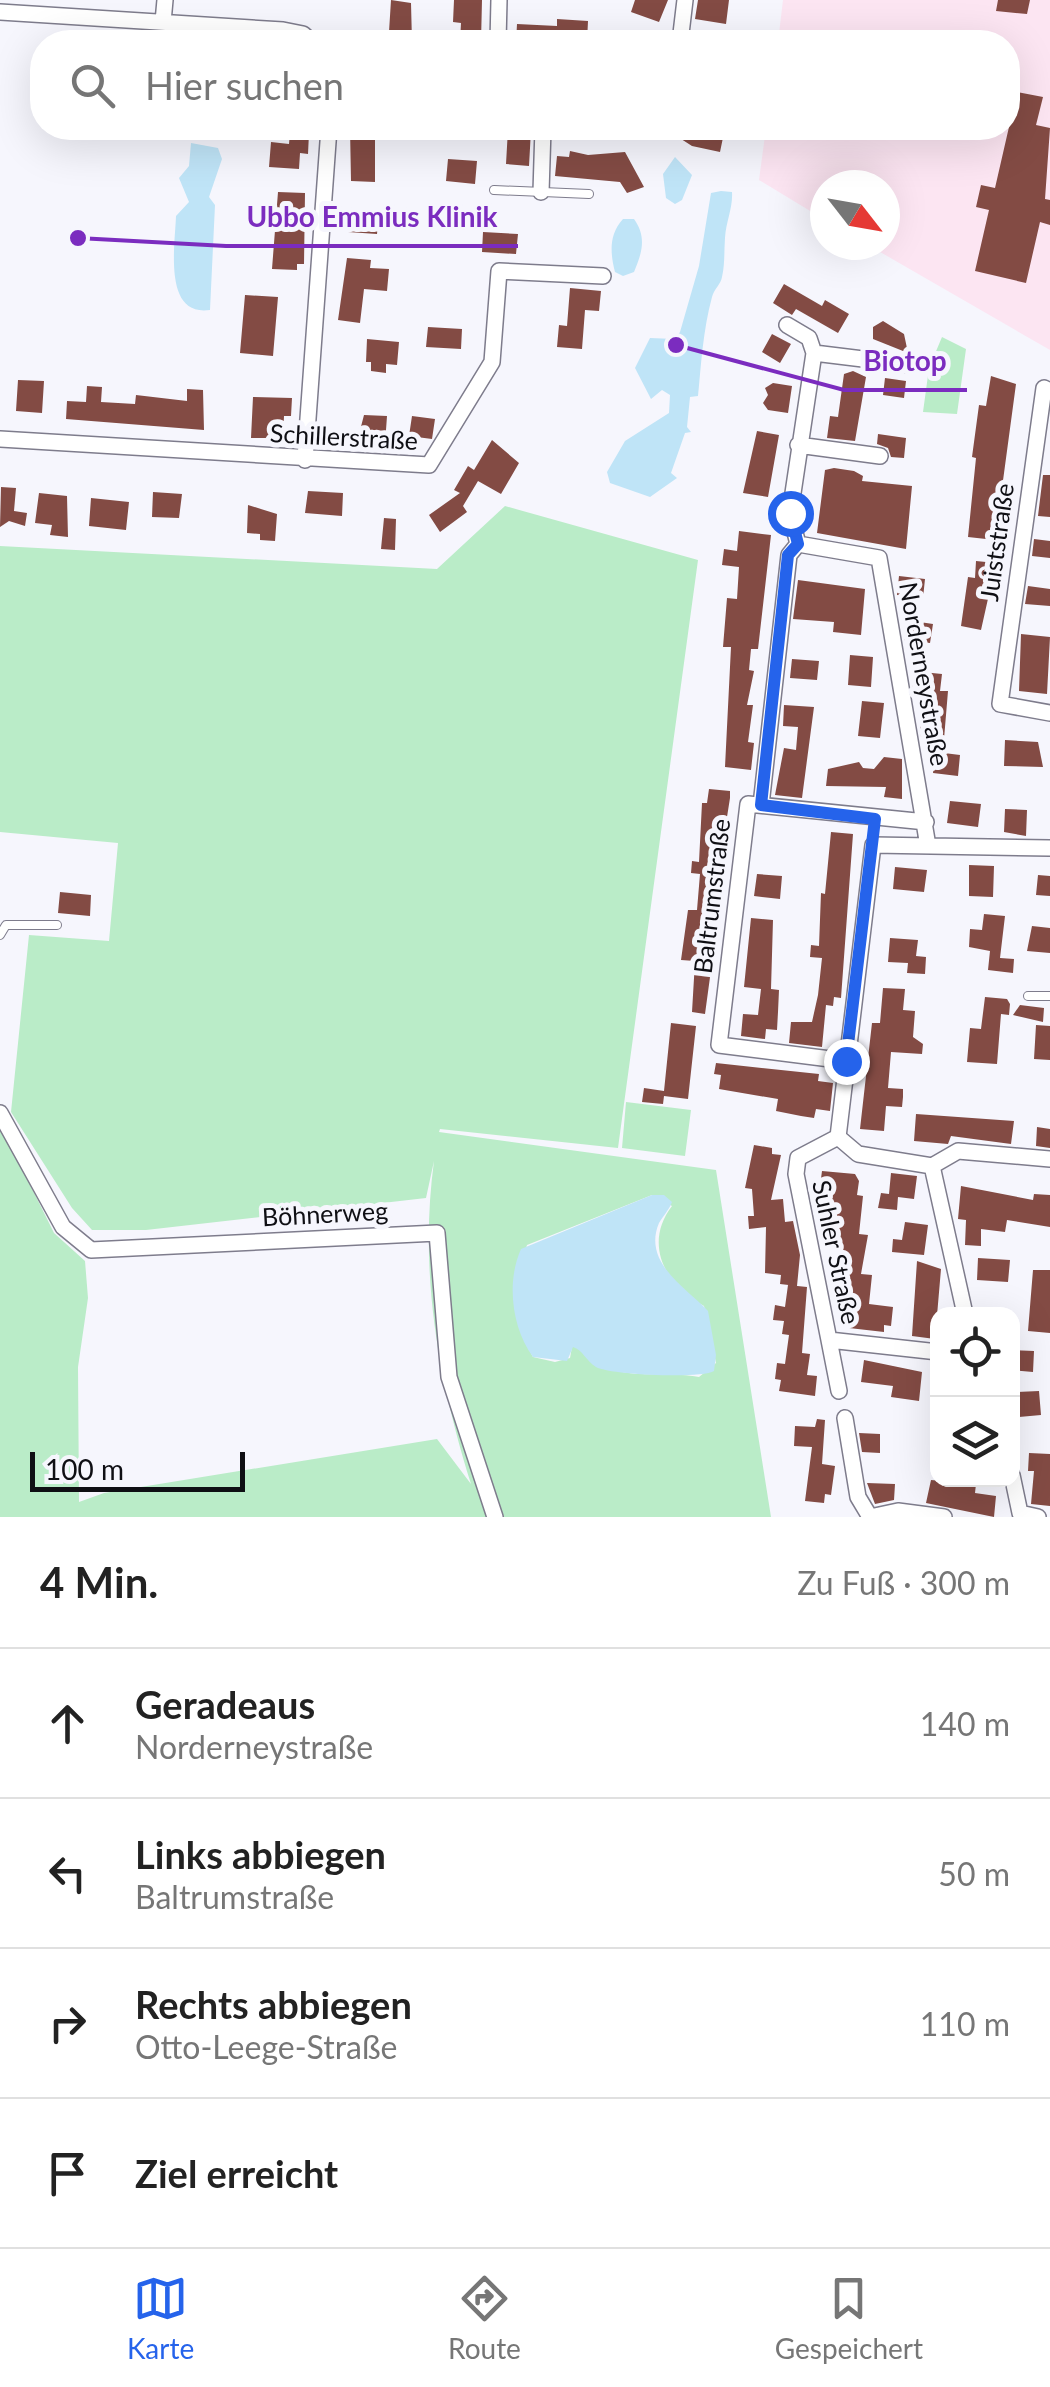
<!DOCTYPE html>
<html lang="de">
<meta charset="utf-8">
<style>
body{margin:0;font-family:Lato,sans-serif;background:#f2f2f2;color:#222}
.controls{position:absolute;right:30px;bottom:30px;display:grid;overflow:hidden;border-radius:20px;box-shadow:0 10px 40px #0002}
.controls button{width:90px;height:90px;display:grid;place-items:center;padding:0;border:0;border-bottom:2px solid #e0e0e0;background:#fff;color:#222;font:50px sans-serif}
.compass{position:absolute;left:810px;top:170px;width:90px;height:90px;border-radius:50%;background:#fff;box-shadow:0 10px 40px #0002;rotate:121deg}
.scale{position:absolute;left:30px;bottom:25px;width:215px;box-sizing:border-box;padding-left:10px;border:5px solid #0f0f14;border-top:0;font-size:28px;line-height:35px;white-space:nowrap;color:#0f0f14;-webkit-text-stroke:8px #f6f6fd;paint-order:stroke}
.stop{position:absolute;width:30px;height:30px;margin:-22px;border:8px solid #2563eb;border-radius:50%;background:#fff}
.stop.end{background:#2563eb;border-color:#fff;box-shadow:0 2px 10px #0008}
.list{margin:0;padding:0;list-style:none}
h2{display:flex;justify-content:space-between;align-items:center;height:130px;margin:0;padding:0 40px;font-size:42px}
h2 small{font-size:32px;font-weight:400;color:#767676}
.list li{display:grid;grid-template-columns:65px 1fr auto;gap:30px;align-items:center;box-sizing:border-box;height:150px;padding:0 40px;border-top:2px solid #e0e0e0}
.list b{display:block;font-size:38px;white-space:nowrap}
.list p{margin:0;font-size:32px;white-space:nowrap;color:#767676}
.list em{font-size:32px;font-style:normal;color:#767676}
.icon{flex:none;width:55px;height:55px;fill:none;stroke:currentColor;stroke-width:2;stroke-linecap:round;stroke-linejoin:round}
.map{position:relative;flex:none;width:1050px;height:1517px;overflow:hidden}
.search{position:absolute;background:#fff;box-shadow:0 10px 40px #0002;left:30px;right:30px;top:30px;height:110px;display:flex;align-items:center;gap:25px;box-sizing:border-box;padding:0 35px;border-radius:40px;color:#767676;font-size:38px}
.sheet{height:730px;background:#fff}
nav{display:flex;justify-content:space-around;align-items:center;box-sizing:border-box;height:140px;border-top:2px solid #e0e0e0;background:#fff;font-size:28px;color:#767676}
nav a{display:grid;justify-items:center;gap:5px}
nav .on{color:#2563eb}
.map>svg:first-child{display:block}
</style>
<div class="map">
<svg width="1050" height="1517" viewBox="0 0 1050 1517">
<rect width="100%" height="100%" fill="#f6f6fd"/>
<path fill="#fce5f2" d="M783 0H1050V350L868 245H885V185H825V220L759 180 766 128H1008V42H778Z"/>
<path fill="#baecc8" fill-rule="evenodd" d="M942 337 966 349 957 414 923 412 929 368Z
M505 506 698 560 618 1148 440 1129 439 1132 716 1170 771 1517H0V1124L54 1233 85 1261 88 1298 78 1367 79 1502 104 1493 437 1439 471 1484C438 1378 419 1272 434 1161L426 1198 146 1230H92L72 1208 11 1112 29 935 109 941 118 843 0 832V546L437 569ZM652 1195 672 1206C643 1244 665 1285 704 1306L716 1363 699 1377C652 1369 614 1386 579 1347H572L570 1358 555 1362 533 1357C508 1313 513 1291 527 1245Z
M626 1102 691 1110 685 1156 622 1148Z"/>
<path fill="#bfe4f7" d="M191 143 218 148 222 159 209 197 215 205 210 310C163 317 175 246 176 216L189 202 179 178 189 166Z
M675 157 692 175 682 200 675 204 666 198 663 174Z
M721 191 732 192C733 208 726 221 725 238 724 251 725 264 722 277 721 284 714 289 712 297 703 330 701 365 698 396L690 397 687 427 691 432 685 433 671 473 677 478 650 497 610 483 607 472 625 441 669 413 670 395 662 390 651 399 635 368 650 338 675 339 680 332 699 266 711 193Z
M623 219H634C647 237 642 253 634 272L623 276 615 272C610 253 609 234 623 219Z
M652 1195H664L672 1202C669 1210 663 1216 659 1223 642 1263 687 1288 708 1311L716 1355 714 1371C702 1379 610 1375 596 1367 586 1361 583 1350 573 1347L567 1361 533 1357C512 1329 506 1282 521 1249Z"/>
<path fill="#834b44" d="M391 0 411 3 412 42H377L378 31 389 32Z
M454 0H482L481 42H460L461 23 453 22Z
M635 0H668L659 22 631 12Z
M698 0H729L726 24 695 19Z
M998 0H1030L1027 14 996 11Z
M557 19 588 21 587 42H516L517 24 557 26Z
M1017 92 1043 97 1036 125 1050 128 1045 199 1050 200V225L1040 222 1026 283 975 271 989 210 976 207 981 185 995 188Z
M350 128H375V182L351 181Z
M664 128H725L720 152 692 146Z
M508 129 531 130 529 166 506 164Z
M290 132 309 133 308 154 300 153 299 169 269 167 271 142 289 144Z
M570 151 588 155 625 152 644 187 627 193 620 182 555 176 557 156 569 157Z
M448 159 477 161 475 184 446 181Z
M278 192 305 193 304 264H297V270L272 269Z
M350 212 379 214 377 234 348 232Z
M483 232 518 234 516 254 482 252Z
M347 258 371 260 370 268 389 269 387 291 364 289 360 323 338 320Z
M784 284 822 306 825 300 849 314 838 333 796 309 792 315 773 303Z
M570 288 601 291 599 311 585 310 582 349 557 347 559 325 567 326Z
M245 295 278 297 273 356 240 353Z
M883 321 904 334 908 353 873 339V327Z
M428 327 462 329 461 349 426 347Z
M772 334 791 344 780 363 762 352Z
M367 339 399 342 397 365 386 364V373L371 371V362H366Z
M853 371 866 377 855 441 827 438 830 416 838 417 844 374Z
M991 376 1016 384 995 540 968 537 976 458 972 457 979 405 986 406Z
M885 378 906 381 904 398 883 395Z
M18 380 44 381 42 413 16 411Z
M773 383 792 386 788 413 768 410 763 403 768 395 765 388Z
M87 386 102 387 101 402 135 404 136 395 187 401V389L203 390 204 430 66 419 67 401 86 402Z
M253 397 292 398 291 416H284L283 438H251Z
M364 415 387 416 385 444 357 442Z
M412 416 435 419 432 439 409 436Z
M757 431 779 435 768 497 743 493Z
M878 434 906 438 904 458 891 457 888 448 877 444Z
M492 440 519 463 501 494 478 481 463 506 467 512 440 532 429 515 460 493 454 490 468 466 474 470Z
M834 468 854 471 863 476 862 481 912 486 906 549 817 533 825 470Z
M1043 475H1050V517L1038 516Z
M1 487 16 488 14 511 27 513 25 526 9 521 0 527Z
M308 491 343 493 342 516 305 513Z
M153 492 182 494 179 518 152 517Z
M39 493 67 496 68 537 50 535 52 525 35 523Z
M91 498 129 502 126 530 89 526Z
M248 505 277 514 275 541 260 540V534L247 533Z
M384 518 396 519 395 550 381 549Z
M739 531 771 535 758 649H751L749 670 754 671 747 705H753L748 742 754 743 751 770 725 767 731 647H723L727 598 737 599 739 567 722 565 724 549 737 551Z
M1034 539 1050 541V558L1032 556Z
M976 561 996 563 981 630 961 626 968 577 975 578Z
M899 576 925 579 923 598 897 595Z
M798 580 865 589 861 635 833 632 834 622 793 619Z
M1028 586 1050 589V606L1025 604Z
M906 620 933 624 930 643 904 640Z
M1021 634 1050 637 1047 694 1019 691Z
M850 655 873 657 871 687 848 685Z
M792 659 819 661 817 680 790 678Z
M912 671 942 674 940 691H948L944 739 921 737 920 716 927 717 930 693 913 691Z
M862 701 884 703 880 738 858 736Z
M784 705 814 707 802 798 775 795 784 748 796 750 798 727 783 726Z
M1005 740 1038 742 1043 767 1004 766Z
M936 752 960 755 958 776 933 773Z
M884 757 902 759V799L884 797 886 787 826 786 828 769 859 762 863 768 874 769Z
M709 789 730 791V798L727 817 719 816 720 864 712 863 710 888 722 889 705 1014 692 1012 695 961 681 960 688 910H697L700 874 691 873 692 861 699 862 702 803H707Z
M950 801 981 804 978 827 947 823Z
M1005 809 1027 810 1026 836 1004 832Z
M831 832 853 834 841 998 834 997 833 1006 826 1005 822 1047 789 1043 791 1022H812L818 995 822 958 810 957 811 945 819 946 821 893 825 894Z
M969 865 994 866 993 897 969 896Z
M895 867 927 870 924 892 893 889Z
M757 874 782 876 780 899 754 896Z
M1038 875 1050 876V896L1036 895Z
M60 892 91 895 90 916 58 913Z
M984 914 1005 916 1000 958 1014 959 1013 973 988 970 990 951 969 947 970 929 982 930Z
M751 918 773 920 771 989 779 990 778 1012 777 1030 766 1029 765 1039 741 1036 743 1014 758 1015 761 989 744 987Z
M1032 926 1050 928V953L1027 951Z
M890 938 918 940 916 956 926 957 925 974 907 973 908 963 888 962Z
M883 988 905 989 903 1010 915 1011 913 1037 923 1044 922 1054 891 1052 888 1088 903 1089V1097L902 1107 886 1106 884 1131 860 1129 872 1023H880Z
M985 997 1007 999 1010 1004 1009 1015 1001 1014 997 1064 967 1062 970 1028 981 1029Z
M1020 1005 1044 1008 1043 1022 1013 1015Z
M671 1023 696 1026 688 1099 664 1096 663 1104 642 1102 644 1088 664 1091Z
M1036 1025 1050 1026V1060L1034 1059Z
M716 1063 819 1074 818 1081 833 1083 830 1111 816 1109 814 1118 801 1116 776 1111 778 1099 719 1089 721 1075 714 1074Z
M916 1114 1014 1121 1011 1144 951 1136 948 1144 914 1141Z
M1037 1127 1050 1129V1148L1036 1146Z
M754 1145 772 1148V1154L781 1155 771 1200 783 1199 785 1222 793 1221 800 1255 797 1286 780 1284 781 1275 765 1273 766 1227 749 1229 748 1216H754L752 1189 745 1188Z
M822 1171 855 1174 859 1181 857 1195 863 1196 859 1234 868 1235 861 1274 872 1275 869 1304 893 1307 891 1326 884 1325V1332L849 1328 851 1314H844L848 1279 835 1278 839 1240 827 1239 831 1202 818 1201Z
M891 1173 917 1176 914 1199 898 1197 897 1210 878 1208 881 1193 889 1194Z
M961 1186 1033 1200 1034 1194 1050 1195V1227L1007 1220 1005 1232 981 1229V1246L965 1245 966 1220 958 1219Z
M905 1222 928 1225 924 1255 892 1252 893 1239 902 1240Z
M978 1258 1010 1260 1008 1282 977 1280Z
M917 1261 941 1269 935 1339 912 1336Z
M1033 1270H1050V1333L1028 1331Z
M788 1285 807 1287 802 1353 810 1354 807 1375 817 1376 815 1396 779 1391 781 1380 775 1379 777 1363 785 1364 789 1335 782 1334 784 1321 773 1320 775 1305 785 1307Z
M1012 1350 1034 1351 1033 1372 1012 1370Z
M864 1360 922 1372 919 1401 891 1397 893 1386 861 1382Z
M1039 1391 1041 1415 1019 1417 1017 1392Z
M817 1419 825 1420 822 1464 835 1466 831 1495 825 1494 824 1503 805 1501 812 1447 794 1446 795 1426 815 1427Z
M859 1433 880 1434V1453L862 1452Z
M1029 1453 1050 1454V1506L1031 1504 1034 1471H1028Z
M931 1480 976 1484 975 1493 996 1496 994 1517 926 1503Z
M867 1483 895 1484 894 1500 875 1504Z"/>
<g fill="none" stroke-linecap="round" stroke-linejoin="round">
<defs>
<path id="service" d="M494 190 589 194
M0 935 6 925H57
M1028 996H1050"/>
<path id="minor" d="M0 12 283 30 303 34 312 42
M163 22 165 0
M498 42 499 0
M655 42 681 39
M680 42 685 0
M541 192 543 128
M787 325 809 338 814 353
M1050 391 1044 388 1000 704 1050 713
M0 439 429 465 492 362 499 271 603 276
M798 445 880 456
M305 460 329 128
M798 544 790 513 814 353 912 365
M761 805 789 555 798 544 879 558 928 846
M846 1061 719 1045 748 804 926 822
M0 1113 63 1227 91 1250 437 1233 449 1377 495 1517
M838 1137 873 845 1050 848
M932 1166 965 1314
M829 1340 839 1391
M938 1352 829 1340 796 1174 798 1158 838 1137 858 1154 932 1166 958 1151 1050 1159
M845 1418 858 1497 870 1517
M1012 1475 1020 1513 1038 1517
M870 1517 898 1511 944 1517"/>
</defs>
<use href="#service" stroke="#7e7c8c" stroke-width="10"/>
<use href="#minor" stroke="#7e7c8c" stroke-width="18"/>
<use href="#service" stroke="#fff" stroke-width="8"/>
<use href="#minor" stroke="#fff" stroke-width="15"/>
</g>
<g fill="none" stroke-linecap="round" stroke-linejoin="round">
<path stroke="#2563eb" stroke-width="12" d="M790 513 798 544 788 555 761 805 875 819 846 1061"/>
</g>
<g text-anchor="middle" dominant-baseline="central" stroke-width="10" stroke-linejoin="round" paint-order="stroke">
<g font-size="25" fill="#0f0f14" stroke="#f6f6fd">
<text transform="translate(344 436) rotate(3)">Schillerstraße</text>
<text transform="translate(996 542) rotate(-82)">Juiststraße</text>
<text transform="translate(925 674) rotate(80)">Norderneystraße</text>
<text transform="translate(711 896) rotate(-83)">Baltrumstraße</text>
<text transform="translate(325 1213) rotate(-3)">Böhnerweg</text>
<text transform="translate(837 1252) rotate(78)">Suhler Straße</text>
</g>
</g>
<path fill="none" stroke="#7b2cbf" stroke-width="4" d="M78 238L226 246H518M676 345L844 390H967"/>
<g fill="#7b2cbf" stroke="#f6f6fd" stroke-width="4">
<circle cx="78" cy="238" r="10"/>
<circle cx="676" cy="345" r="10"/>
</g>
<g font-size="28" text-anchor="middle" font-weight="bold" fill="#7b2cbf" stroke="#f6f6fd" stroke-width="10" stroke-linejoin="round" paint-order="stroke">
<text x="372" y="227">Ubbo Emmius Klinik</text>
<text x="905" y="371">Biotop</text>
</g>
</svg>
<div class="controls">
<button><svg class="icon" aria-label="locate" viewBox="0 0 24 24"><circle cx="12" cy="12" r="6"/><path d="M12 2v4M12 18v4M2 12h4M18 12h4"/></svg></button>
<button><svg class="icon" aria-label="layers" viewBox="0 0 24 24"><path d="M12 4l9 5-9 5-9-5zM3 14l9 5 9-5"/></svg></button>
</div>
<svg class="compass" viewBox="-18 -18 36 36"><path d="M0-13l5 13h-10z" fill="#e53935"/><path d="M0 13l5-13h-10z" fill="#767676"/></svg>
<div class="scale">100 m</div>
<div class="stop" style="left:790px;top:513px"></div>
<div class="stop end" style="left:846px;top:1061px"></div>
<div class="search"><svg class="icon" aria-label="search" viewBox="0 0 24 24"><circle cx="10" cy="10" r="6"/><path d="M15 15l6 6"/></svg>Hier suchen</div>
</div>
<section class="sheet">
<h2>4 Min.<small>Zu Fuß · 300 m</small></h2>
<ul class="list">
<li><svg class="icon" aria-label="ahead" viewBox="0 0 24 24"><path d="M12 20V5M6 11l6-6 6 6"/></svg><div><b>Geradeaus</b><p>Norderneystraße</p></div><em>140 m</em></li>
<li><svg class="icon" aria-label="left" viewBox="0 0 24 24"><path d="M17 20v-9H6M10 6l-5 5 5 5"/></svg><div><b>Links abbiegen</b><p>Baltrumstraße</p></div><em>50 m</em></li>
<li><svg class="icon" aria-label="right" viewBox="0 0 24 24"><path d="M7 20v-9h11M14 6l5 5-5 5"/></svg><div><b>Rechts abbiegen</b><p>Otto-Leege-Straße</p></div><em>110 m</em></li>
<li><svg class="icon" aria-label="arrive" viewBox="0 0 24 24"><path d="M6 21V4h12l-3 4 3 4H6"/></svg><div><b>Ziel erreicht</b></div></li>
</ul>
</section>
<nav>
<a class="on"><svg class="icon" aria-label="map" viewBox="0 0 24 24"><path d="M3 6l6-2 6 2 6-2v14l-6 2-6-2-6 2zM9 4v14M15 6v14"/></svg>Karte</a>
<a><svg class="icon" aria-label="directions" viewBox="0 0 24 24"><path d="M12 3l9 9-9 9-9-9zM9 14v-3h6M13 9l2 2-2 2"/></svg>Route</a>
<a><svg class="icon" aria-label="saved" viewBox="0 0 24 24"><path d="M7 4h10v16l-5-4-5 4z"/></svg>Gespeichert</a>
</nav>
